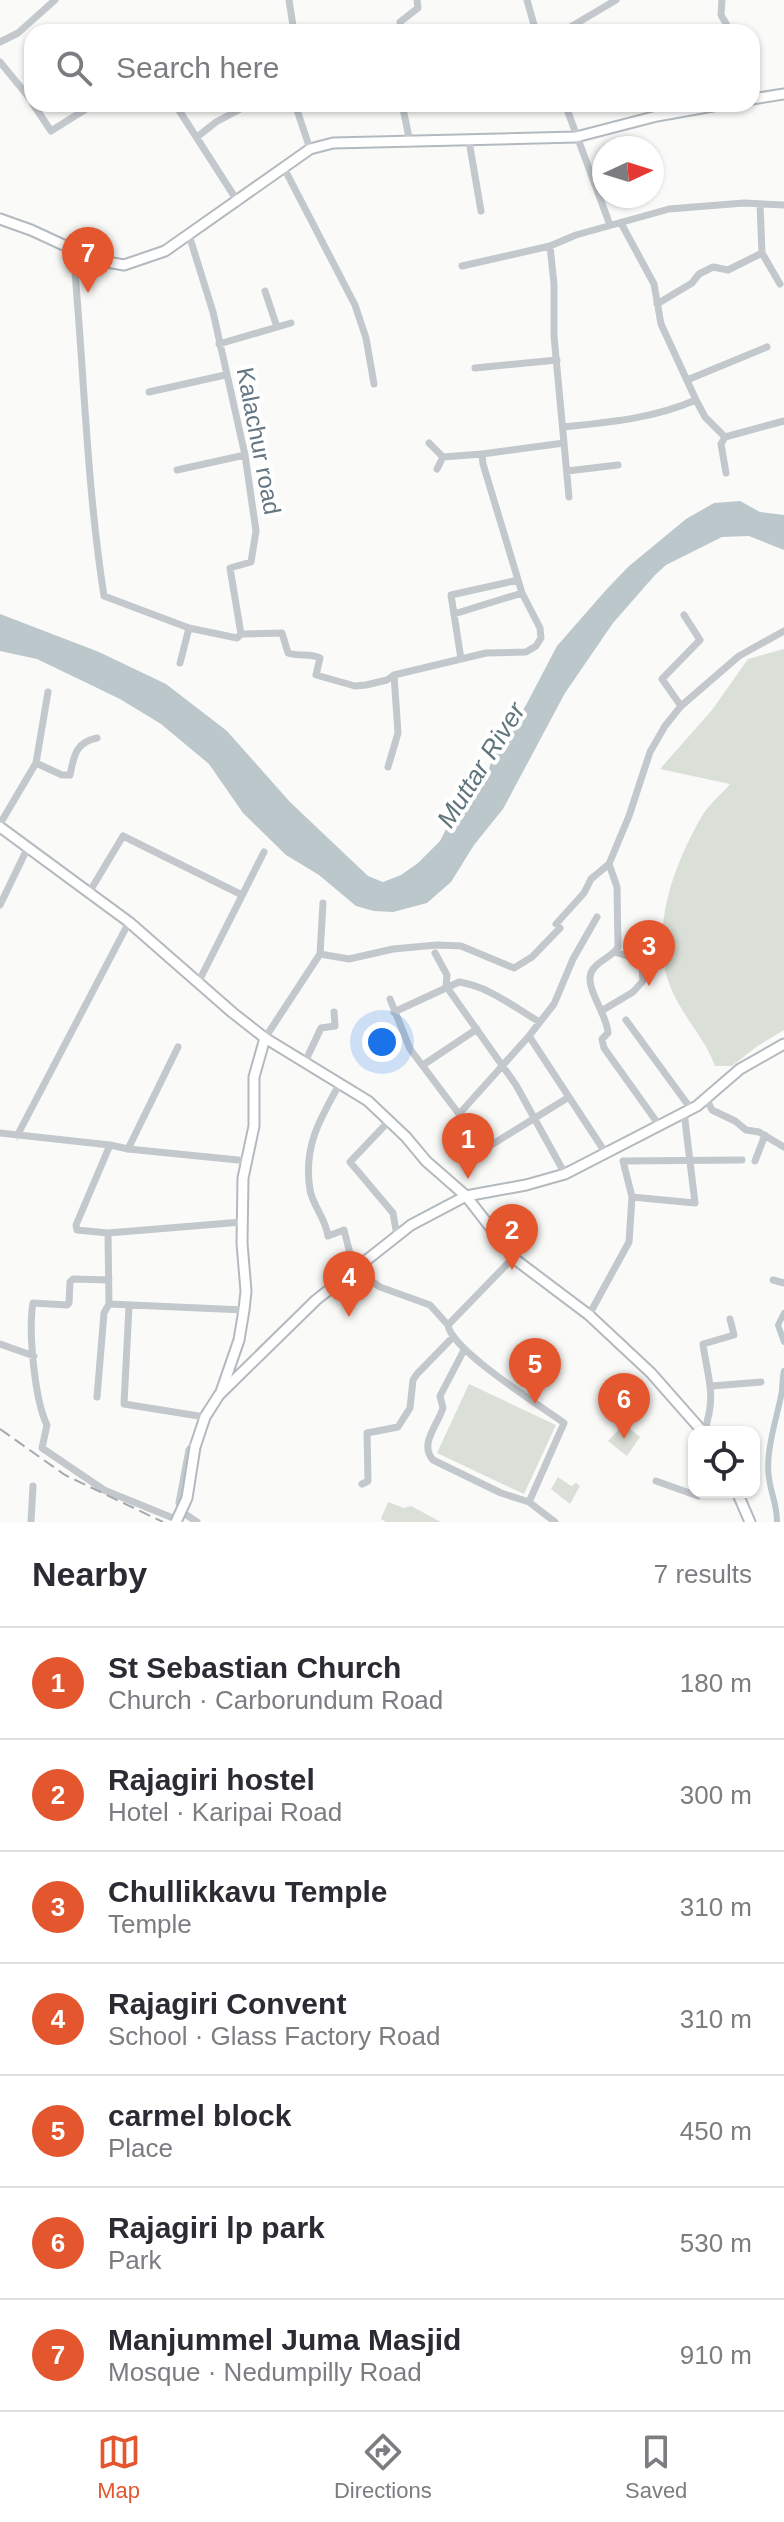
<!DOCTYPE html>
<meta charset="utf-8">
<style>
body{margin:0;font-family:Arial,sans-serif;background:#f2f2f3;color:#2b2b33}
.controls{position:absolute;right:24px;bottom:24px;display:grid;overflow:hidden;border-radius:16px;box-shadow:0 2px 6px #0004}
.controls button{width:72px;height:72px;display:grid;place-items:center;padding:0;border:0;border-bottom:2px solid #e1e1e2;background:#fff;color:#2b2b33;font:40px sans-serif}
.compass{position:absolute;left:592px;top:136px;width:72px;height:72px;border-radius:50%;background:#fff;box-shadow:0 2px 6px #0004;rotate:86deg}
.you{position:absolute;left:382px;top:1042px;width:28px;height:28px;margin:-20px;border:6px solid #fff;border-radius:50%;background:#1a73e8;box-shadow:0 0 0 12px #1a73e833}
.badge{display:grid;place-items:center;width:52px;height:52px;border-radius:50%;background:#e4572e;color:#fff;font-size:26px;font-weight:700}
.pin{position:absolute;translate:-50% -66px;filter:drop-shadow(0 2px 4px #0008)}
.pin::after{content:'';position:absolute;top:42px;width:28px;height:24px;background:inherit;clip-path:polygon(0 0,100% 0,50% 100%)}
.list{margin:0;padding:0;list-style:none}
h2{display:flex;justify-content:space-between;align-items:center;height:104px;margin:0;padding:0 32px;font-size:34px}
h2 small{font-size:26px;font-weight:400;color:#7c7c81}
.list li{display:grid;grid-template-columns:52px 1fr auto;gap:24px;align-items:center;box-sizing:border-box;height:112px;padding:0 32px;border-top:2px solid #e1e1e2}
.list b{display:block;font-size:30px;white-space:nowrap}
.list p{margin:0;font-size:26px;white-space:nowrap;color:#7c7c81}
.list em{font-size:26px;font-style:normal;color:#7c7c81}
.icon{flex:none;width:44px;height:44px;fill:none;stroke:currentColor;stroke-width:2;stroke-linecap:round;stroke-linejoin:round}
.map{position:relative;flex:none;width:784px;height:1522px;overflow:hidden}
.search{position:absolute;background:#fff;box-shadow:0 2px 6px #0004;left:24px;right:24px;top:24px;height:88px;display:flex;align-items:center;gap:20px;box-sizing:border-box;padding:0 28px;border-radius:24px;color:#7c7c81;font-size:30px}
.sheet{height:888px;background:#fff}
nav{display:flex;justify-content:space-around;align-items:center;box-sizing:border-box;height:112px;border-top:2px solid #e1e1e2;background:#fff;font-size:22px;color:#7c7c81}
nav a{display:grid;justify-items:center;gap:4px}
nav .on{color:#e4572e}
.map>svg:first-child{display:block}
</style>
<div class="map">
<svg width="784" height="1522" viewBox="0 0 784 1522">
<rect width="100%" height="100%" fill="#fafaf8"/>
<path fill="#dadfd7" d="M784 649V1030L756 1047 732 1066H715C704 1036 681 1015 670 986 649 931 674 864 702 816 709 804 722 794 730 784L660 769 712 710 748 659Z
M469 1384 556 1425 524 1494 437 1453Z
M624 1424 640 1437 627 1456 608 1441Z
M558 1477 571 1486 576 1483 580 1486 570 1504 551 1489Z
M388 1502 404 1508 411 1506 441 1522H386L381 1519Z"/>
<path fill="#bbc7cb" d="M740 501 760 512 784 515V550L749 536 722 537 666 565 655 575 613 623 565 693 503 809 474 845 451 882 427 903 393 912 374 911 356 906 319 875 286 855 243 813 209 764 161 724 120 699 37 659 0 651V614L99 652 166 684 227 731 290 802 368 876 383 882 401 875 418 863 440 841 454 813 484 783 493 757 526 705 557 646 606 590 628 567 686 519 714 503Z"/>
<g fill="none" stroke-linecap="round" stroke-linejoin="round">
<path stroke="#bbc7cb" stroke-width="6" d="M784 1313 778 1325 784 1342
M777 1522C777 1504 771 1494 769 1478 765 1453 776 1421 781 1396 783 1388 782 1379 784 1371"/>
<defs>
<path id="secondary" d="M752 99 784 94
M0 219 31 230 96 260 124 265 165 251 310 149 333 143 576 137 657 116 724 104
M0 827 129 922 233 1013 265 1038 368 1101 406 1137 426 1161 466 1196 516 1260 589 1315 651 1373 703 1432
M221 1392 239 1340 244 1310 246 1291 242 1243 243 1178 254 1126V1077L265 1038
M195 1447 205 1417 219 1395 316 1300 411 1225 466 1196 526 1185 565 1174 697 1106 740 1069 784 1044
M737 1492 750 1522"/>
</defs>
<use href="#secondary" stroke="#b3babf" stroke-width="13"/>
<path stroke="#c3c8cc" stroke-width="7" d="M289 0 294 32
M527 0 536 32
M722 0 721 15 731 32
M401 32 400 22 418 8 417 0
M562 32 616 0
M0 42 18 33 55 0
M0 62 32 101
M752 86 755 98
M33 104 51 131 94 104
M175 104 238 202
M295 104 310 149
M402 104 410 142
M565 104 610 225
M197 137 216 122 246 106
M469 141 481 211
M284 168 355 305 366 338 374 384
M760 204 762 253 780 284
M621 223 654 284 661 324 696 400 705 417 725 437
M550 246 554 284V336L569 497
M73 250C84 365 86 481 104 596L189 628 237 638 241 634 230 568 251 562 256 531 245 455 213 312 189 235
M462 266 550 246 576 235 669 209 744 203 784 205
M265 291 277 327
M657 304 692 283 699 274 713 267 728 270 762 253
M219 344 291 323
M475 368 557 360
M687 380 767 347
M149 392 225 375
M563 427C611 422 651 419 696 400
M725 437 784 421
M725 437 721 444 726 473
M482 454 564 443
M437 469 443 457
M177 470 245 455
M567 471 618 465
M454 614 522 593
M241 634 282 633 288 653C299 657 310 653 320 658L316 675 355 686 366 685 387 680 394 675 486 653 526 652 536 646 541 638 540 628 522 593 483 464 482 454 443 457 429 443
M461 659 451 595 518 580
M180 663 189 628
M681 706 662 679 700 640 684 615
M36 763 62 775H70C74 755 76 742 97 738
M388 767 398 733 394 675
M0 824 36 763 48 692
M90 891 123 836 242 895
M0 905 28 847
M556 924 584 893 591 879 609 864
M435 953 447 975 446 986 516 1085 565 1174
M320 954 349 959 393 949 437 945 461 946 514 968 532 957 560 928
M199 981 264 852
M390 999 410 1049 483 1146 488 1147 569 1097
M603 1010 633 992 643 981 642 966 638 959 614 952
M394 1012 459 982C488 986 514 1007 538 1021
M626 1020 691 1109
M529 1036 605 1152
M265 1038 320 954 323 903
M305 1062 321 1028 335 1026 334 1012
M423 1065 477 1029
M340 1083C320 1119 303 1146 310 1190 313 1206 326 1219 328 1236L344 1230 354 1269 380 1287 430 1305 448 1325
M706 1098 712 1110 735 1121 746 1130 759 1132 784 1147
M460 1113 529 1036 554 1004 573 959 597 917
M389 1121 350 1162 393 1213 397 1236
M659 1125 604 1048 602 1039 608 1033C607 1012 580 983 594 968 601 959 612 957 618 947L617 887 609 864 629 816 650 752 665 726 681 706 739 656 784 631
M0 1133 110 1145
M17 1136 129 922
M128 1149 178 1047
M755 1161 765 1135
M632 1197 695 1203 684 1112
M242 1222 108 1233 109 1304 244 1310
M108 1233 77 1230 76 1225 110 1145 128 1149 248 1161
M513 1258 448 1325C451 1350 541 1406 564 1423L529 1502
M109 1280 73 1279 70 1282 69 1303 67 1305 33 1303C28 1332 35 1401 47 1425L42 1448 104 1490 173 1518
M773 1280 784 1283
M129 1306 124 1404 205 1417
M589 1315 629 1242 632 1197 623 1161 742 1160
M0 1344 34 1356
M464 1350 440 1396 443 1408C437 1426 419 1444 433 1460L501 1493 529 1502 555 1522
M712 1386 761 1382
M97 1397 104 1313 109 1304
M704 1432C717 1394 708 1381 703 1344L734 1335 730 1319
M195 1443 189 1450 179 1503 185 1514 197 1522
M656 1481 698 1496 704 1492
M362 1484 368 1481 367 1433 398 1427 410 1408 413 1380 417 1374 453 1337
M31 1522 33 1486"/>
<use href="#secondary" stroke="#fff" stroke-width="9"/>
<path stroke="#a2aab0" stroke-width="2" stroke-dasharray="12 6" stroke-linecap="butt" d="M0 1429 65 1475 163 1522"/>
<defs>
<path id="secondary-bridge" d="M176 1522 187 1498 195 1447"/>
</defs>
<use href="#secondary-bridge" stroke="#b3babf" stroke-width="13" stroke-linecap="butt"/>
<use href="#secondary-bridge" stroke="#fff" stroke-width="9"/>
</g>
<g text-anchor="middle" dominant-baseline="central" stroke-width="8" stroke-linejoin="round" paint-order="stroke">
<g font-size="24" fill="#657683" stroke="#fff">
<text transform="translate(259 441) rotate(79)">Kalachur road</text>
</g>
<g font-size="26" font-style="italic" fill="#60757c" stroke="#fff">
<text transform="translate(481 765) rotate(-58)">Muttar River</text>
</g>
</g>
</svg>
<div class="controls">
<button><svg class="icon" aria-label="locate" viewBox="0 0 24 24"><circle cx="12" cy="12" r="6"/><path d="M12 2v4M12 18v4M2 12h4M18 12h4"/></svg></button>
</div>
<svg class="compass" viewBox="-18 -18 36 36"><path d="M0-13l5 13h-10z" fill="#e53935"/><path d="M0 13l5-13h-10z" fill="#7c7c81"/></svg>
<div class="you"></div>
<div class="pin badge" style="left:468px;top:1179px">1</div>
<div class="pin badge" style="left:512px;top:1270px">2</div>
<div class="pin badge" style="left:649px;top:986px">3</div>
<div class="pin badge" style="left:349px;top:1317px">4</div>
<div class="pin badge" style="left:535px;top:1404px">5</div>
<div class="pin badge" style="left:624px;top:1439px">6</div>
<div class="pin badge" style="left:88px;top:293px">7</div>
<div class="search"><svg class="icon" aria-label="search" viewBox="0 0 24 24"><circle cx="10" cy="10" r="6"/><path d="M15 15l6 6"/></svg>Search here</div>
</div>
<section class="sheet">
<h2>Nearby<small>7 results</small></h2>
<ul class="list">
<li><span class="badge">1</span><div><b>St Sebastian Church</b><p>Church · Carborundum Road</p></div><em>180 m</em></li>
<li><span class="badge">2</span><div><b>Rajagiri hostel</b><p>Hotel · Karipai Road</p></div><em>300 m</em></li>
<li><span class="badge">3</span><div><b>Chullikkavu Temple</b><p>Temple</p></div><em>310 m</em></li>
<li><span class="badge">4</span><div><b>Rajagiri Convent</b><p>School · Glass Factory Road</p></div><em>310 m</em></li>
<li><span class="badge">5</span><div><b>carmel block</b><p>Place</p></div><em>450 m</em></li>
<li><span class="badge">6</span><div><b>Rajagiri lp park</b><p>Park</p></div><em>530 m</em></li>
<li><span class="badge">7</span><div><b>Manjummel Juma Masjid</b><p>Mosque · Nedumpilly Road</p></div><em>910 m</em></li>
</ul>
</section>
<nav>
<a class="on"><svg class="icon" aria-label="map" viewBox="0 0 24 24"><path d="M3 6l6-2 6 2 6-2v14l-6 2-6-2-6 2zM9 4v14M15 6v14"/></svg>Map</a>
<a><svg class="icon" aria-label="directions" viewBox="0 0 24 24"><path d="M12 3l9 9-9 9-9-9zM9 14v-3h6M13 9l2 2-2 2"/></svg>Directions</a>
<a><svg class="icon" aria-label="saved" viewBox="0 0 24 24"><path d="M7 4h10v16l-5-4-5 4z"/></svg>Saved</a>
</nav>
